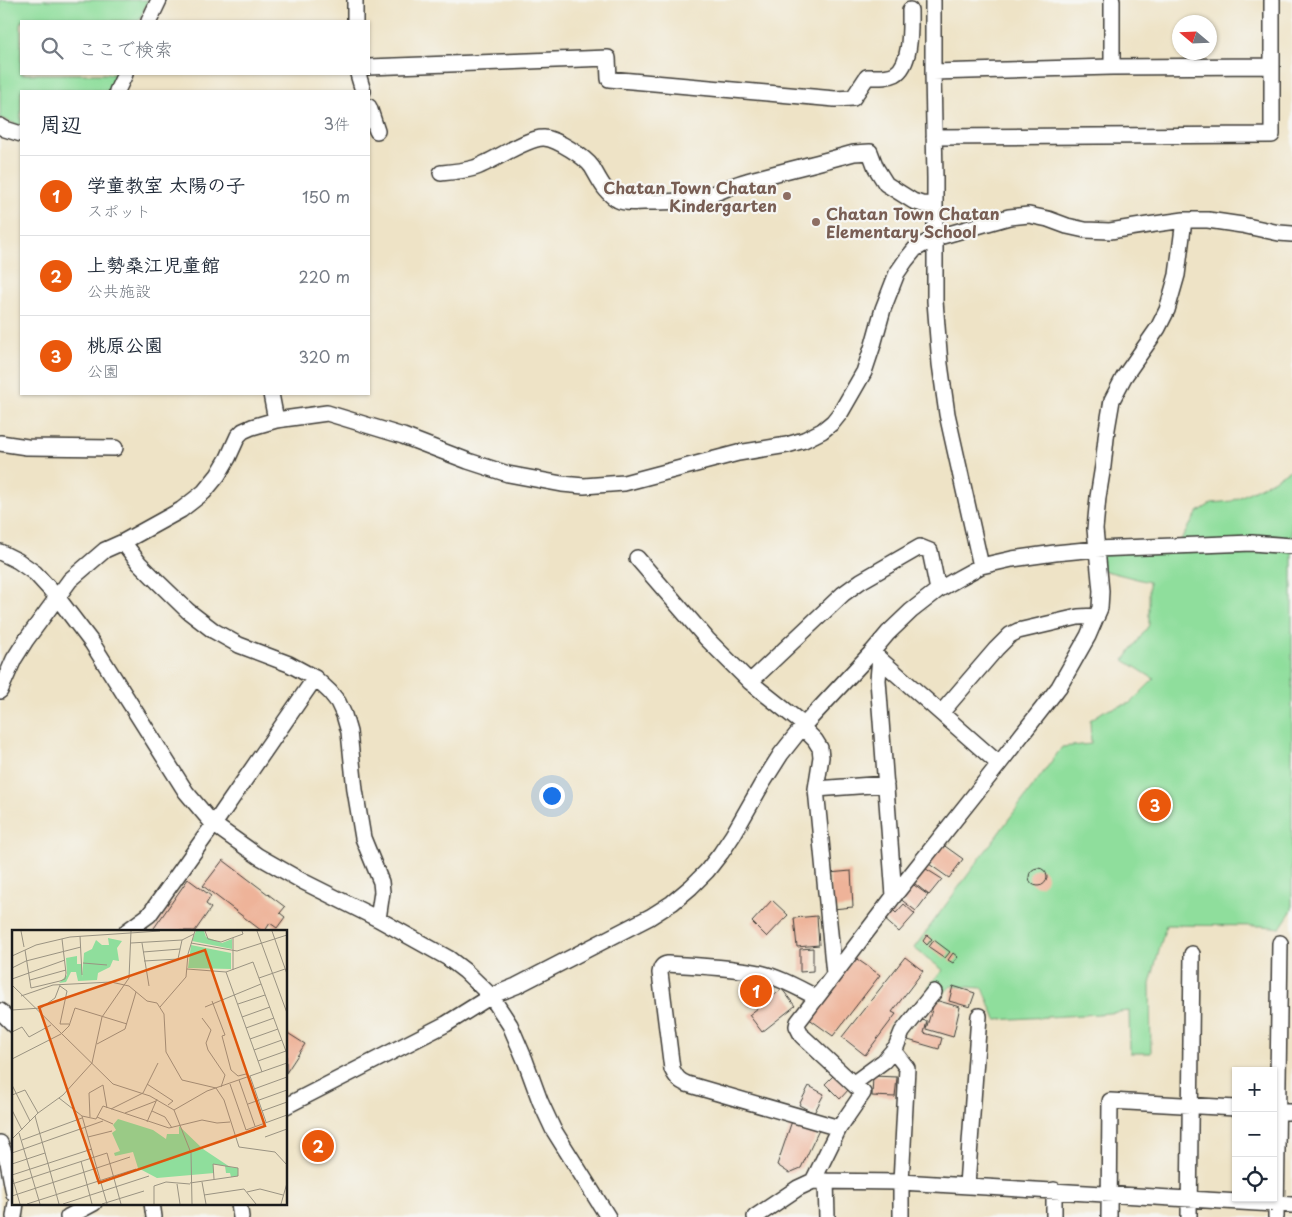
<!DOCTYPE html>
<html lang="ja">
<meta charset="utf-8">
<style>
body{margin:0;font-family:"Playpen Sans","Klee One",sans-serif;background:#f2f2f3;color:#1f2937}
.controls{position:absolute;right:15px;bottom:15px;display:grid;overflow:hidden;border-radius:0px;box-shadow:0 1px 4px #0004}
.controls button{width:45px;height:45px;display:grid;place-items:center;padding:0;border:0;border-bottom:1px solid #e0e1e3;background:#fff;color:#1f2937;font:25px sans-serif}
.compass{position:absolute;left:1172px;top:15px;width:45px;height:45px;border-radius:50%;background:#fff;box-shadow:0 1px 4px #0004;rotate:289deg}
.you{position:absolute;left:551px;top:795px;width:18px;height:18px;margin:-12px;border:4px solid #fff;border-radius:50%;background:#1a73e8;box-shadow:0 0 0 8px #1a73e833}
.badge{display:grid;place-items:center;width:32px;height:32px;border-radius:50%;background:#ea580c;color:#fff;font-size:16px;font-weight:700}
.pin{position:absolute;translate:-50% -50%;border:2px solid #fff;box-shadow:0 1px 5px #0006}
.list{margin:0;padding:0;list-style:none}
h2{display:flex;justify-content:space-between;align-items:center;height:65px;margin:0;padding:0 20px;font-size:21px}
h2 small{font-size:16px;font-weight:400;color:#747a83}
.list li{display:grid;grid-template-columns:32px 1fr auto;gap:15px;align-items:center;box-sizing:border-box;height:80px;padding:0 20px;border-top:1px solid #e0e1e3}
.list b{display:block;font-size:19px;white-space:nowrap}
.list p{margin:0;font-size:16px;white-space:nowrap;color:#747a83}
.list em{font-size:16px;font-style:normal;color:#747a83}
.icon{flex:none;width:28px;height:28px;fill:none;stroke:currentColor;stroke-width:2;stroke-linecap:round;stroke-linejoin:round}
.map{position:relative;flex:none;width:1292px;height:1217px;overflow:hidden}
.search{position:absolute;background:#fff;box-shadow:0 1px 4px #0004;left:20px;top:20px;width:350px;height:55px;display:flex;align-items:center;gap:12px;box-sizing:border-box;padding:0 18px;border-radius:0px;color:#747a83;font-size:19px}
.panel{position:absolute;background:#fff;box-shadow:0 1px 4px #0004;left:20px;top:90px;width:350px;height:305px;border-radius:0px}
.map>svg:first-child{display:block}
</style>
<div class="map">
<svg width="1292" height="1217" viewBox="0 0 1292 1217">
<rect width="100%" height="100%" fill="#f6f6f2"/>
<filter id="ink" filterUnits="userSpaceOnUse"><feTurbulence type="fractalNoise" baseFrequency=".02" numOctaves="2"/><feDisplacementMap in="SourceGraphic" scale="10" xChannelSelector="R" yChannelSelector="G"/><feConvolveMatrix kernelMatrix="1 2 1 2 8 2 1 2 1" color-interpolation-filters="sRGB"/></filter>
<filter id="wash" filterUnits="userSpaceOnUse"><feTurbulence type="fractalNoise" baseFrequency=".0096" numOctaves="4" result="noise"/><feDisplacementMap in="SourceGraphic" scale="20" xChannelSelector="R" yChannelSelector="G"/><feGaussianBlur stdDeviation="1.12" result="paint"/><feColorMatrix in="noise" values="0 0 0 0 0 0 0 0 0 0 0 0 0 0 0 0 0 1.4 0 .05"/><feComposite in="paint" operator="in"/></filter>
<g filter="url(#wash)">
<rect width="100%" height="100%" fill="#eee3c6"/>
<path fill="#8fde9c" stroke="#567d5c" d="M0 0H148L139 21H21V74H116L108 91H21V126L0 118Z
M1292 469V910L1280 928 1264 926 1166 925 1150 984 1151 1053H1130L1129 1011 1099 1014 996 1020 988 1000 983 988 951 986 940 997 928 987 943 970 914 948 1062 747 1091 744 1090 720 1104 711 1130 703 1154 679 1124 660 1149 625V582L1098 569 1096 549 1177 546 1198 512 1212 503 1232 501 1264 485Z"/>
<g id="blocks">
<path fill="#eeb399" d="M942 844 963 859 949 878 929 864Z
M223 860 285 907 280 913 285 917 277 928 270 923 265 931H262L203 886Z
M923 867 942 879 929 895 910 880Z
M1029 877a9 9 0 1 1 18 0a9 9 0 1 1-18 0Z
M851 871 853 907 833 909 829 873Z
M188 879 211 896 206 904 211 908 195 931H152Z
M911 883 928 895 916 911 899 898Z
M772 900 788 915 767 937 752 922Z
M904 904 915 914 899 932 883 918 892 909 896 913Z
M817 916 819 945 797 947 794 918Z
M927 935 932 939 927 945 923 941Z
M934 940 950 952 945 958 929 947Z
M813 948V971L800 972V949Z
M953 953 958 957 953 963 948 960Z
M854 957 880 975 833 1036 808 1018Z
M905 957 923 971 892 1012 896 1014 865 1055 842 1037Z
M745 981 765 982 766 999 748 1007Z
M953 986 975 993 970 1007 949 1001Z
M782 989 795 1006 762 1032 749 1015Z
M935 1000 960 1007 953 1037 926 1029Z
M920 1020 927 1021 924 1033 942 1038 939 1049 908 1040 909 1036Z
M286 1032 305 1044 286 1073Z
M834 1075 849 1089 840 1099 825 1084Z
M873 1076 897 1077 895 1097 872 1096Z
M809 1086 824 1094 814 1113 799 1105Z
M792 1121 819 1130 801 1168 789 1173 777 1165Z"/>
</g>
</g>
<g filter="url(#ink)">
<use href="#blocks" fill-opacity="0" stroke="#3c3a36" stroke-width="1"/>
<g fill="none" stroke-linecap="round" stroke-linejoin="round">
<defs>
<path id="minor" d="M355 0V21
M933 0V72L935 178V301L940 364 947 414 981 566
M1112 0V67
M149 21 159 0
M369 67 608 58 609 79 835 99 853 98 867 77C877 77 887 78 895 74 912 64 910 27 910 10
M933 72 1112 67 1272 66
M358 74 363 91
M117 91 125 74
M369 107 377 131
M0 126 5 129 21 134
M934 137 1272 135V0
M441 173C452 172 464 171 474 168 493 162 527 137 544 138 557 139 585 157 592 167 599 179 605 193 618 200 626 204 636 202 644 202 667 202 690 202 712 194 724 190 735 184 747 181 783 171 818 163 854 153L870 152 876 168 886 184 913 201 922 204 935 205
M271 394 276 420
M0 443 27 447 115 448
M123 542 139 563 158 582 188 611 214 631 239 645 289 664 315 678 330 692 338 702 344 715 349 732 355 790 363 838 381 882 382 892 378 919
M0 552 18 561 35 573 57 597 92 643 186 792 213 824 258 856 302 881 378 919 448 958 465 971 491 996 510 1025 525 1060 540 1101 553 1129 608 1217
M637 558 707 639 750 682 804 725
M875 655 999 764
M880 660 879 668 878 680 894 896
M750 682 843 594 861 581 920 547 930 551 938 590
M0 691 14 659 26 640 70 580 105 550 123 542 181 510 204 492 218 475 228 458 238 436 243 431 252 427 276 420 327 413 403 436 468 461 508 474 562 484 584 486 624 483 738 453 787 445 804 440 822 431 833 422 841 412 864 372 873 345 883 309 897 273 906 260 915 249 935 238 1009 217 1029 215 1048 219 1067 226 1085 230 1110 231 1148 225 1184 220H1208L1242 225 1279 233 1292 234
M941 713 996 649 1010 635 1018 631 1078 617 1097 616
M802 727 815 740 820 748 821 757 816 789 834 974
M816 789 886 784
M127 931 149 915 219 817 315 678
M816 997C798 988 779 977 760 973 730 967 698 966 668 964 662 965 661 967 660 973L672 1069C676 1077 679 1081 687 1084L839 1128
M0 1011 14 1025
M893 1050 907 1068 901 1182V1217
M854 1083 884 1061 896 1047 902 1032 934 992
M286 1106 446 1024 491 996 516 986 650 917 672 903 691 887 707 871 721 853 733 835 762 784 781 754 804 725 872 652 888 633 911 611 938 590 959 578 981 566 1012 559 1055 553 1096 549 1252 543 1292 546
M1273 1111 1292 1112
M0 1143 8 1162 14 1194
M813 1181 839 1128 863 1093 802 1036 797 1026 798 1022 894 896 999 764 1059 687 1088 636 1100 608 1101 591 1095 529 1098 497 1103 466 1107 429 1112 400 1124 377 1158 328 1167 310 1177 275 1184 220
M826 1181 827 1217
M967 1185 979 1016
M152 1203 154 1217
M239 1203 241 1217
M14 1217 16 1203
M68 1217 94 1203
M755 1217 798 1188 813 1181 901 1182 1292 1205
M1054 1217V1190
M1109 1217 1110 1101 1236 1108
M1189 1217 1192 954
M1276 1217 1280 943"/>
</defs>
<use href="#minor" stroke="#3c3a36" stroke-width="18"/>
<use href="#minor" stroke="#fff" stroke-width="15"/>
</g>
</g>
<g fill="#8d6e63" stroke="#f6f6f2" stroke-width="2">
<circle cx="787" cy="196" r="5"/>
<circle cx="816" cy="222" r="5"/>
</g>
<g text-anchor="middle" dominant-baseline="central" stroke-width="4.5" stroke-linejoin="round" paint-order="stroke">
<g font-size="16" font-weight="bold" fill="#785e54" stroke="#f6f6f2" text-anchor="end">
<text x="777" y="187">Chatan Town Chatan<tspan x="777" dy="18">Kindergarten</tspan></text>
<text x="826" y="213" text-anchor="start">Chatan Town Chatan<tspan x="826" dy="18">Elementary School</tspan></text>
</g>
</g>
<g transform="translate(12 930)">
<rect width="275" height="275" fill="#eee3c6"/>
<path d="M184 1H192L194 7 210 13 220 9V19L180 11ZM96 8 110 11 105 18 107 31 101 30 98 37 86 43 85 50 66 51 64 42H59L54 52 47 53 55 45 54 28 65 26V34H70V48L72 23 80 19 84 10 90 15H97ZM179 15 219 23V39L176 38ZM106 189 141 200 154 209 155 204H167V196L191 219 218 237 226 238V246L219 247 218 243H214L213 236 201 234 202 243 145 248 126 238 121 222 103 226 102 223 108 221 100 203 104 200 101 195Z" fill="#8fde9c"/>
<path fill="none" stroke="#9a9382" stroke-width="1" d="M9 1 12 17M193 1 196 9 209 12 231 4 230 1M245 1 275 83M260 1 275 44M68 6 70 45M119 13 170 10 182 4M130 13 137 56M179 13 225 21 275 5M13 20 19 58 48 51 53 49 54 43 50 9M131 22 168 19M0 26 24 15 58 7 148 1M132 31 166 29 170 10M71 33 95 35M0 38 14 31 69 17M175 39 214 42 241 32 275 124M221 40V8M214 42 250 142M247 48 273 39M0 49 53 30M18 50 54 40M0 55 101 154 138 166 162 180 179 223 180 274M48 56 55 61 48 94H57M9 66 41 55 99 52 117 56 135 71 145 73 152 84 154 122 170 150 204 158 212 170 227 217 263 222 275 235M200 71 213 105 210 106 219 140 226 146 234 144M226 74 253 65M148 77 174 47 176 24 183 1M193 77 249 54M0 80 29 78 43 68 48 55M230 87 258 77M190 88 199 100 194 113 196 120 213 145 209 157M234 98 262 88M0 102 10 97 17 107 39 95M238 109 266 99M85 114 113 99 124 62M242 120 270 110M0 129 49 104 57 96 63 78 115 94M246 131 274 121M238 146 254 192M227 150 243 196M135 154 161 171 156 175M218 154 234 200 275 185M0 155 18 191M242 159 275 147M131 163 146 133M0 165 13 160 26 183M47 168 70 186 84 189 91 176 157 198 190 190 205 193 218 192M236 174 275 160M99 179 131 163M0 180 10 200M162 180 195 161 275 133M140 181 153 187 160 198M250 181 275 172M113 183 144 171M23 186 47 274M70 186 95 274M78 187 77 163 91 155 95 178M85 187 101 194M135 192 145 169M7 203 28 274M76 207 100 201M253 207 275 199M0 209 26 183 51 165 80 133 90 87 117 48 119 1M10 210 70 188M0 223 91 191M69 231 80 274M0 234 33 223M0 245 80 219M0 246 8 274M190 252 194 274M178 253 226 246V238L201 234 202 249M0 254 95 223 109 274M165 254 168 274M235 262 248 259 271 265M192 265 232 259 244 274M0 266 118 227M15 274 124 239M51 274 137 246M90 274 132 261M142 274V256L154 252 178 254M269 274 275 253"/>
<path fill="#de560d" fill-opacity="0.15" stroke="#de560d" stroke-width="2.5" d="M193 20 253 196 87 253 27 77Z"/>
<rect width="275" height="275" fill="none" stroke="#1c1c1c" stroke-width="2.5"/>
</g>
</svg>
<div class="controls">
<button>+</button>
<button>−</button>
<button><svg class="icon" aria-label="locate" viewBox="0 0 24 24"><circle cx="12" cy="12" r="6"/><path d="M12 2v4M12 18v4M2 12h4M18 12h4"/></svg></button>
</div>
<svg class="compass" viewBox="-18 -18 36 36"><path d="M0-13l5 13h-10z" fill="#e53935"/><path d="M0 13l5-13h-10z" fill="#747a83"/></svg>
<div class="you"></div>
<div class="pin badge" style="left:756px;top:991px">1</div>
<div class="pin badge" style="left:318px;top:1146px">2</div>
<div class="pin badge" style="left:1155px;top:805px">3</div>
<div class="search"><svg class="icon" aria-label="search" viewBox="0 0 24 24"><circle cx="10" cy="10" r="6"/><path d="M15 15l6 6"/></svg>ここで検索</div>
<section class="panel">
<h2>周辺<small>3件</small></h2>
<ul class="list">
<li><span class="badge">1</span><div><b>学童教室 太陽の子</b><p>スポット</p></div><em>150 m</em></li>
<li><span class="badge">2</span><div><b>上勢桑江児童館</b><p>公共施設</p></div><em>220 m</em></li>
<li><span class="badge">3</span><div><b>桃原公園</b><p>公園</p></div><em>320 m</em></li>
</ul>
</section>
</div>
